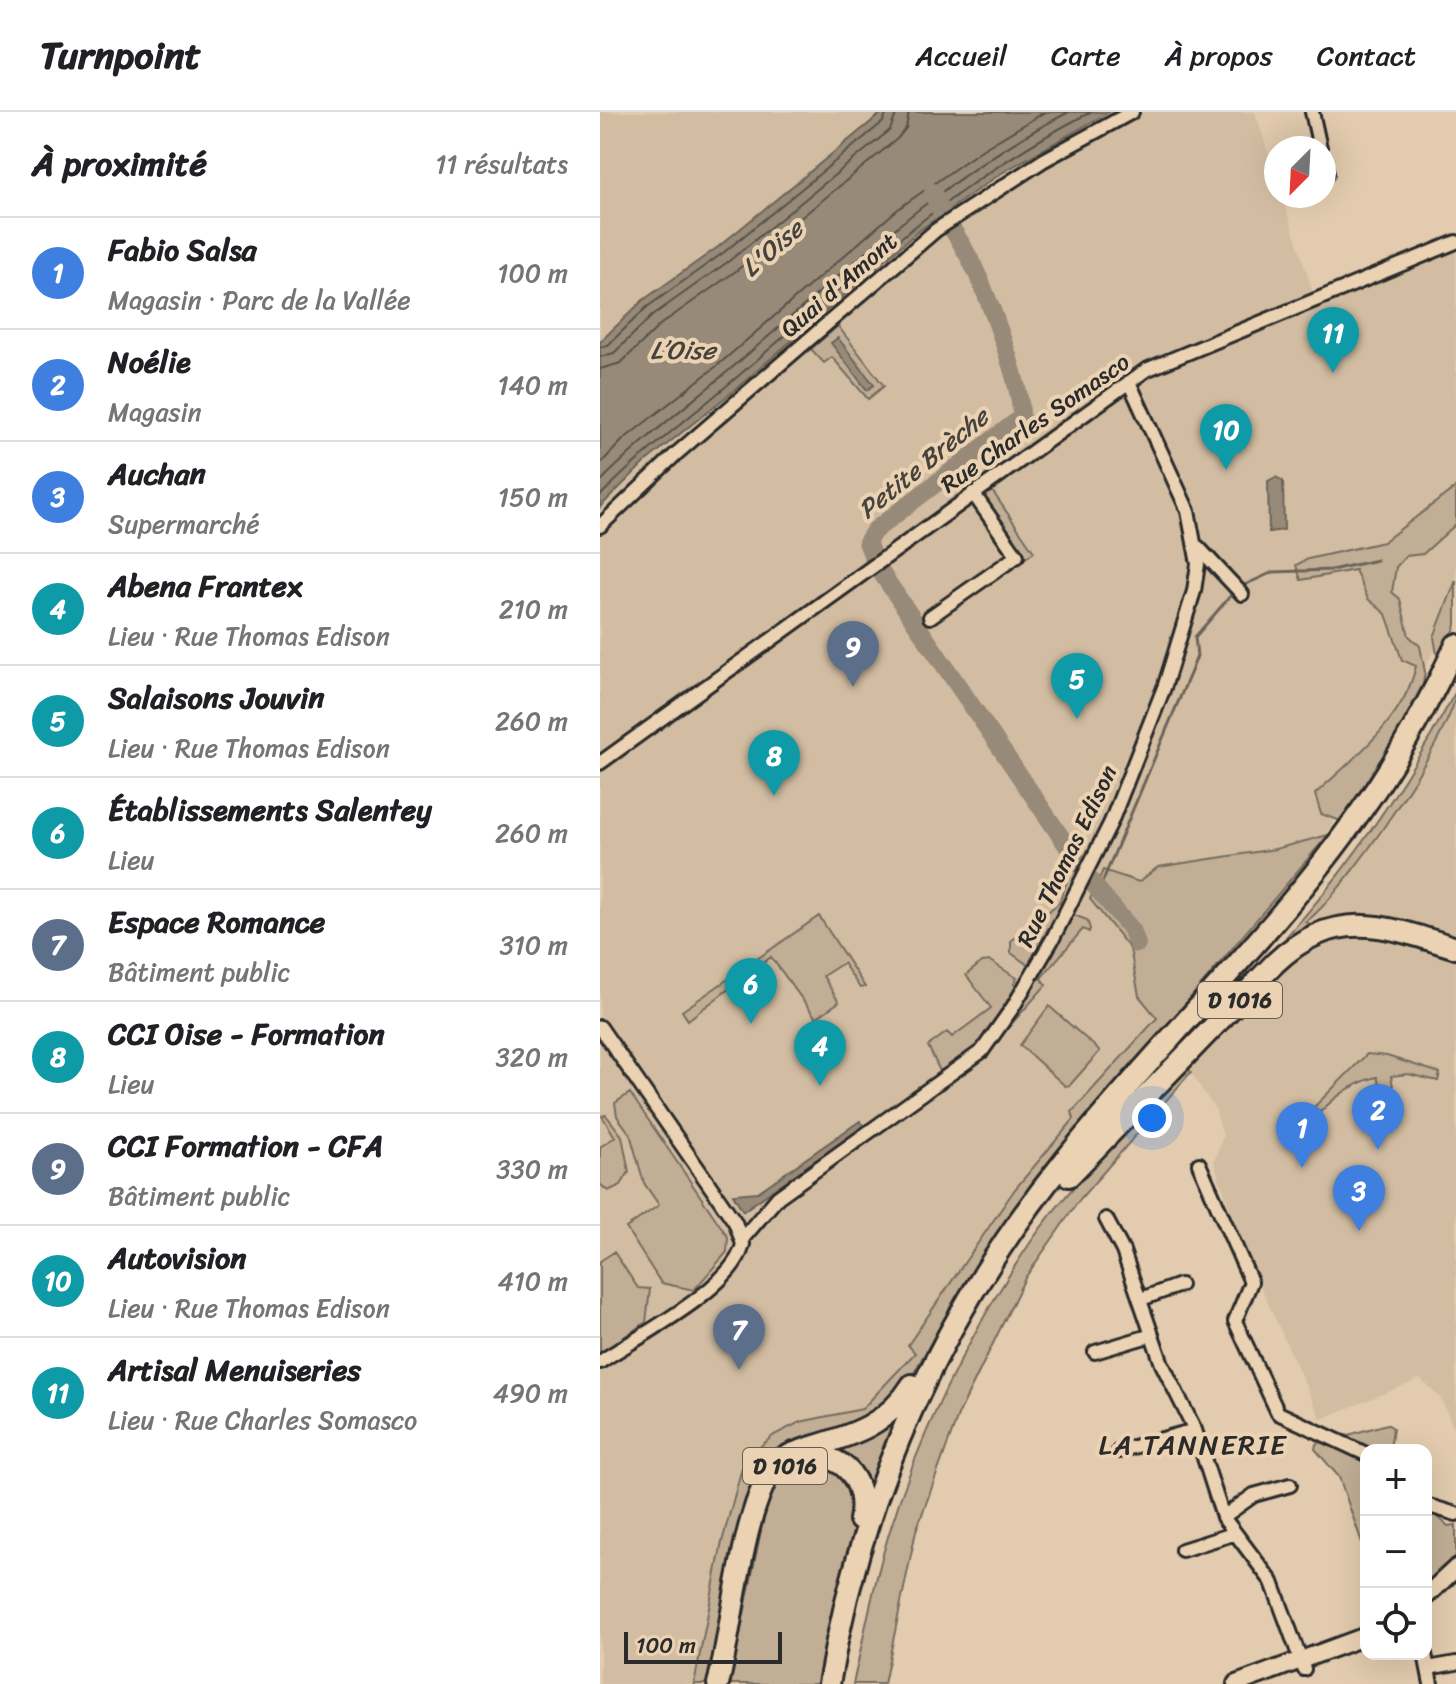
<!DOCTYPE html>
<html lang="fr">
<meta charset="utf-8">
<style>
body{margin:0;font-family:Sriracha,sans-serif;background:#f2f2f2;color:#202124}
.controls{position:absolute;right:24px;bottom:24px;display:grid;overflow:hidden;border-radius:16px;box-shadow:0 8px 32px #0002}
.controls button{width:72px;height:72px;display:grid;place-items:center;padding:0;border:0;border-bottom:2px solid #e0e0e0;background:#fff;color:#202124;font:40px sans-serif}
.compass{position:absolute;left:664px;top:24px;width:72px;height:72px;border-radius:50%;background:#fff;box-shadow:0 8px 32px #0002;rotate:204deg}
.scale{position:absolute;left:24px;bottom:20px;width:158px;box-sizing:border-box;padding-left:8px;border:4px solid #2b2b2b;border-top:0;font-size:22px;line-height:28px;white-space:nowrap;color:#2b2b2b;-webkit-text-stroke:6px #ead2b3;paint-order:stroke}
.you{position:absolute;left:552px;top:1006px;width:28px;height:28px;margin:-20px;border:6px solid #fff;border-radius:50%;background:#1a73e8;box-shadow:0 0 0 12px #1a73e833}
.badge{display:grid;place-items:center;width:52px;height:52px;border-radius:50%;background:#0b8043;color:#fff;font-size:26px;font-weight:700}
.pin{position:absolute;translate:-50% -66px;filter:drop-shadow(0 2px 4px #0008)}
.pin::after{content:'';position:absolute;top:42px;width:28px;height:24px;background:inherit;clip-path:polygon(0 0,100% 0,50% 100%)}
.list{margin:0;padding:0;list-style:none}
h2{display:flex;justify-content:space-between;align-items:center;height:104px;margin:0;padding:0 32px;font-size:34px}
h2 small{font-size:26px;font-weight:400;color:#757577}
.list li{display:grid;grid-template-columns:52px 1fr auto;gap:24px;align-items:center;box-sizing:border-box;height:112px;padding:0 32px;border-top:2px solid #e0e0e0}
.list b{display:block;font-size:30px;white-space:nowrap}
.list p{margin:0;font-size:26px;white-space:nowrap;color:#757577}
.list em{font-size:26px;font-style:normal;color:#757577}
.icon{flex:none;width:44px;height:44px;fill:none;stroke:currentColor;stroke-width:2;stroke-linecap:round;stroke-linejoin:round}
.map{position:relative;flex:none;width:856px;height:1572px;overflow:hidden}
header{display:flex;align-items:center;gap:48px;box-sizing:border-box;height:112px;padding:0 40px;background:#fff;border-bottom:2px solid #e0e0e0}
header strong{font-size:38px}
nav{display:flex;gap:44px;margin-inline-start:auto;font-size:28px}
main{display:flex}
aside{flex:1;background:#fff}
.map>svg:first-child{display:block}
</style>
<header>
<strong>Turnpoint</strong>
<nav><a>Accueil</a><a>Carte</a><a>À propos</a><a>Contact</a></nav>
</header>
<main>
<aside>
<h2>À proximité<small>11 résultats</small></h2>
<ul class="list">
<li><span class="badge" style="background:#3f7fe0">1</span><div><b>Fabio Salsa</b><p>Magasin · Parc de la Vallée</p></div><em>100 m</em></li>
<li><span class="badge" style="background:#3f7fe0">2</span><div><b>Noélie</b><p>Magasin</p></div><em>140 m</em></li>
<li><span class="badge" style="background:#3f7fe0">3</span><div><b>Auchan</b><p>Supermarché</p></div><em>150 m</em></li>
<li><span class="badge" style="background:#0f9aa8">4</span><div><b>Abena Frantex</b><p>Lieu · Rue Thomas Edison</p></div><em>210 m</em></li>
<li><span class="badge" style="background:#0f9aa8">5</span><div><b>Salaisons Jouvin</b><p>Lieu · Rue Thomas Edison</p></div><em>260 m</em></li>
<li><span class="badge" style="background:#0f9aa8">6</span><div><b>Établissements Salentey</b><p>Lieu</p></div><em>260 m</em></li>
<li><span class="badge" style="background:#5c6f8a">7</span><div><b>Espace Romance</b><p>Bâtiment public</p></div><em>310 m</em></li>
<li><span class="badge" style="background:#0f9aa8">8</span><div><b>CCI Oise - Formation</b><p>Lieu</p></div><em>320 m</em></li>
<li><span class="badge" style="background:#5c6f8a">9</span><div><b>CCI Formation - CFA</b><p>Bâtiment public</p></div><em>330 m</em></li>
<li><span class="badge" style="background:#0f9aa8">10</span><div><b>Autovision</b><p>Lieu · Rue Thomas Edison</p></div><em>410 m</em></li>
<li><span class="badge" style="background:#0f9aa8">11</span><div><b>Artisal Menuiseries</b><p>Lieu · Rue Charles Somasco</p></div><em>490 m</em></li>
</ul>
</aside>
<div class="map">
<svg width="856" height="1572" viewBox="0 0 856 1572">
<rect width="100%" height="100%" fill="#e2cbae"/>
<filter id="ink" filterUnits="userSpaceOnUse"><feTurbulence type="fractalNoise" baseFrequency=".0125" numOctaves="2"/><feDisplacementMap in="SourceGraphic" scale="16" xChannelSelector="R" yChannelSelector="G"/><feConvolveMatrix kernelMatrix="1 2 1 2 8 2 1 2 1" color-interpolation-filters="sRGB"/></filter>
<g filter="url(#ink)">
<path fill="#d2bda2" d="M0 0H283L118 135 42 189 0 230Z
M509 0H655L676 65V84H682L713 180 856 124V482L835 536 792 618 742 687 728 723 568 916 403 1099 315 1241 262 1297 145 1348 118 1468 130 1572H0V395L45 350 137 276 317 120 400 62Z
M856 585V1321L840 1285 820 1267 721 1307 642 1134 614 1050 623 1024 615 997 587 955 775 721Z"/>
<path fill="#c1ae95" stroke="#766c60" stroke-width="2" d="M238 214 284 274 268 287 232 245 224 251 211 237Z
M856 375V412L823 442 806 444 796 455 792 480 800 487 809 524 820 534 825 560 823 572 797 622 741 709 721 702 715 682C754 646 804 608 816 554L802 548 786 502 768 487 755 458 701 468 696 453 708 447 783 430Z
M386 380H393L434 440 424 447 383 387Z
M856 468V513L845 541 837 543 834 525Z
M856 579C856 618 739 789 705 810L717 814 689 832 686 825C754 751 808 668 856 579Z
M728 723 424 1083 364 1172 311 1266 283 1294 167 1354 112 1572H94L122 1430 144 1348 174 1323 200 1310 262 1297 315 1241 308 1233 415 1077 474 1007 472 1000 557 906 539 884 530 837 490 787 503 758 539 770 558 755 675 737Z
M465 740 479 761 428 853 411 841V829L459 791 467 769Z
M474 803 487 808 490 817 489 820 483 817 441 866 446 873 407 917Z
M219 804 265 875 260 876 243 851 223 864 239 890 216 906 171 845 88 908 82 899Z
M390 849 417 866 414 872 417 875 372 941 340 959 328 934 347 920 352 925 391 896 366 863 382 850Z
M449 894 500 939 470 973 465 974 420 933Z
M767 942 787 944 840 961 838 969 808 962 791 964 796 989 786 992 777 965C742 973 720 1000 695 1026L693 1016Z
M587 955 591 960 480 1087 425 1166 359 1301 316 1419 284 1572H253C263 1529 271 1485 283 1442 313 1334 367 1224 430 1131 474 1067 534 1012 587 955Z
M30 981 128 1125 127 1140 94 1178 61 1171 26 1116 59 1093 44 1071 30 1022 17 1004 15 991Z
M6 1003 22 1024 29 1060 21 1073 8 1079 0 1072V1035L15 1025 2 1004Z
M14 1140 38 1176 50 1177 46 1210 0 1241V1149Z
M302 1299 269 1386 228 1335Z
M787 1312 793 1316 790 1338H766V1442L739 1365 715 1337 716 1332Z
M196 1351 242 1356 257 1403 221 1572H130L168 1383 184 1359Z
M826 1394 848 1414 856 1413V1444L826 1475Z"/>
<path fill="#988a78" stroke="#6c6459" stroke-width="2" d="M283 0H509L400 62 317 120 137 276 45 350 0 395V230L42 189 118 135Z
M238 226 274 273 267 278 231 231Z
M676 365 683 369 684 418 669 420 668 369Z
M260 1009 264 1015 143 1099 133 1082 158 1080Z"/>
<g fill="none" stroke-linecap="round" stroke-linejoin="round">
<path stroke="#57514a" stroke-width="2" d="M0 235 8 233 47 195 123 141 283 10 287 0
M0 245 14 241 53 203 129 149 290 18 297 0
M0 257 21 251 61 212 136 159 297 27 306 16 309 0
M0 352 24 327 118 253 298 97 383 37 445 0
M0 370C46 323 99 285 148 242 250 155 348 61 469 0
M0 384C47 336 101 297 151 253 259 160 363 64 491 0"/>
<path stroke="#6c6459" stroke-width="3" d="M640 475 673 460 731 458 777 448
M499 778 592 557 597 544 595 525 632 482"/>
<path stroke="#988a78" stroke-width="18" d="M333 80C340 104 355 118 366 140 383 169 423 274 421 306L274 419 267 430 276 453 493 772 532 818 537 832"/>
<defs>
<path id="minor" d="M712 0 720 36
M724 51 727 61
M0 414 76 342 336 118 444 48 532 0
M598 435 642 482
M330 505 417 444 373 381
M0 651 546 258 856 130
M0 915 135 1110 143 1132C134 1176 37 1225 0 1250
M599 1052 651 1170 635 1209 678 1301 766 1342
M506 1107 523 1139 562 1252 595 1318 623 1405 672 1470 704 1557
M143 1126 178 1085 382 939 413 895 452 828 511 710 565 573 594 479 598 452 588 399 529 270
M541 1187 580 1173
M495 1240 552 1223
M519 1339 595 1318
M826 1393 856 1402
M623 1405 654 1383 690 1373
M582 1438 633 1422
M825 1542 831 1572
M828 1556 856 1551"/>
<path id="tertiary" d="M826 1484 856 1456
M636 1572 766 1524"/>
<path id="trunk" d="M469 1064 675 851C735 794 787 814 856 836
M203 1346C243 1337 268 1371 260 1408
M118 1572C132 1521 143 1383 179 1350 188 1342 200 1339 212 1335 253 1323 288 1312 312 1273
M229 1572C261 1380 343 1199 465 1048 561 929 673 824 761 699 798 647 829 591 856 533"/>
</defs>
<use href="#minor" stroke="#2b2b2b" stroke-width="18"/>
<use href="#tertiary" stroke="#2b2b2b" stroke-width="22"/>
<use href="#trunk" stroke="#2b2b2b" stroke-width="26"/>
<use href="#minor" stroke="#ead2b3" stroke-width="12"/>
<use href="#tertiary" stroke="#ead2b3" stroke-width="16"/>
<use href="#trunk" stroke="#ead2b3" stroke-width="20"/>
</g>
</g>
<g text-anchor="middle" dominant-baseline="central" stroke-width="8" stroke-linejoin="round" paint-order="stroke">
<g fill="#ead2b3" stroke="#645d54" stroke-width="2">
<rect x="598" y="870" width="84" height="36" rx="6"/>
<rect x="143" y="1336" width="84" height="36" rx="6"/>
</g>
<g font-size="22" font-weight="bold" fill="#2b2b2b">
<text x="640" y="888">D 1016</text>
<text x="185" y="1354">D 1016</text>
</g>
<g font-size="24" fill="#2b2b2b" stroke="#ead2b3">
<text transform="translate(239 173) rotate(-41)">Quai d'Amont</text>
<text transform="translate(435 311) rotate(-35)">Rue Charles Somasco</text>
<text transform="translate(467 744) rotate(-64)">Rue Thomas Edison</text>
</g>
<g font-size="26" font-style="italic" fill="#46433e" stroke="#ead2b3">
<text transform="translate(172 136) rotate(-41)">L'Oise</text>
<text x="83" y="238">L’Oise</text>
<text transform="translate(323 351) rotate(-39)">Petite Brèche</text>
</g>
<g font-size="28" letter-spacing="2" fill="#2b2b2b" stroke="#ead2b3">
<text x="593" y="1332">LA TANNERIE</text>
</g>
</g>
</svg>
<div class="controls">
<button>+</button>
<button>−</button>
<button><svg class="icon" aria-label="locate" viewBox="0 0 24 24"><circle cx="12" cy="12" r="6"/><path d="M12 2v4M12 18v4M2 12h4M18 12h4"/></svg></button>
</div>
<svg class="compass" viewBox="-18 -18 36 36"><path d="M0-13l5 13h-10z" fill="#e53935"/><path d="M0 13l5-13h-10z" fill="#757577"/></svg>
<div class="scale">100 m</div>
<div class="you"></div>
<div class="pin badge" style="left:702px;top:1056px;background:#3f7fe0">1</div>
<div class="pin badge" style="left:778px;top:1038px;background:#3f7fe0">2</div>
<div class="pin badge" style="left:759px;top:1119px;background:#3f7fe0">3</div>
<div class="pin badge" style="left:220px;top:974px;background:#0f9aa8">4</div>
<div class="pin badge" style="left:477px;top:607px;background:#0f9aa8">5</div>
<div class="pin badge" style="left:151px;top:912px;background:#0f9aa8">6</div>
<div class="pin badge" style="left:139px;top:1258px;background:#5c6f8a">7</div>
<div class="pin badge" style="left:174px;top:684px;background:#0f9aa8">8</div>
<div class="pin badge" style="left:253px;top:575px;background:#5c6f8a">9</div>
<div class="pin badge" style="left:626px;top:358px;background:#0f9aa8">10</div>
<div class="pin badge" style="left:733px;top:261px;background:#0f9aa8">11</div>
</div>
</main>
